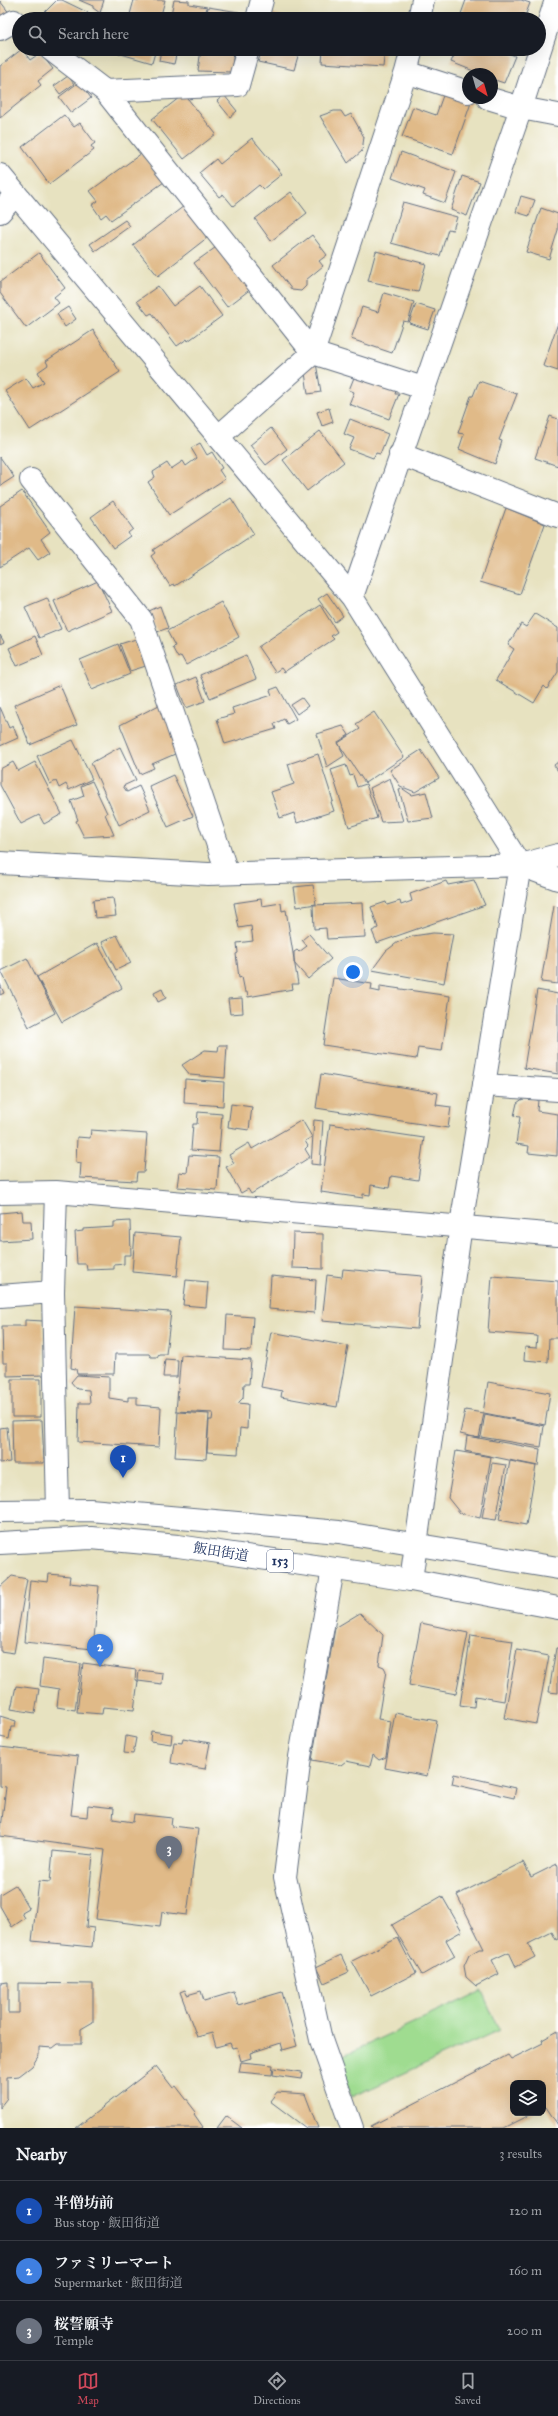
<!DOCTYPE html>
<meta charset="utf-8">
<style>
body{margin:0;font-family:"IM FELL Great Primer","Noto Serif JP",serif;background:#242831;color:#f1f3f6}
.controls{position:absolute;right:12px;bottom:12px;display:grid;overflow:hidden;border-radius:8px;box-shadow:0 4px 16px #0002}
.controls button{width:36px;height:36px;display:grid;place-items:center;padding:0;border:0;border-bottom:1px solid #363941;background:#171b24;color:#f1f3f6;font:20px sans-serif}
.compass{position:absolute;left:462px;top:68px;width:36px;height:36px;border-radius:50%;background:#171b24;box-shadow:0 4px 16px #0002;rotate:143deg}
.you{position:absolute;left:353px;top:972px;width:14px;height:14px;margin:-10px;border:3px solid #fff;border-radius:50%;background:#1a73e8;box-shadow:0 0 0 6px #1a73e833}
.badge{display:grid;place-items:center;width:26px;height:26px;border-radius:50%;background:#d1495b;color:#fff;font-size:13px;font-weight:700}
.pin{position:absolute;translate:-50% -33px;filter:drop-shadow(0 1px 2px #0008)}
.pin::after{content:'';position:absolute;top:21px;width:14px;height:12px;background:inherit;clip-path:polygon(0 0,100% 0,50% 100%)}
.list{margin:0;padding:0;list-style:none}
h2{display:flex;justify-content:space-between;align-items:center;height:52px;margin:0;padding:0 16px;font-size:17px}
h2 small{font-size:13px;font-weight:400;color:#9ea1a6}
.list li{display:grid;grid-template-columns:26px 1fr auto;gap:12px;align-items:center;box-sizing:border-box;height:60px;padding:0 16px;border-top:1px solid #363941}
.list b{display:block;font-size:15px;white-space:nowrap}
.list p{margin:0;font-size:13px;white-space:nowrap;color:#9ea1a6}
.list em{font-size:13px;font-style:normal;color:#9ea1a6}
.icon{flex:none;width:22px;height:22px;fill:none;stroke:currentColor;stroke-width:2;stroke-linecap:round;stroke-linejoin:round}
.map{position:relative;flex:none;width:558px;height:2128px;overflow:hidden}
.search{position:absolute;background:#171b24;box-shadow:0 4px 16px #0002;left:12px;right:12px;top:12px;height:44px;display:flex;align-items:center;gap:10px;box-sizing:border-box;padding:0 14px;border-radius:22px;color:#9ea1a6;font-size:15px}
.sheet{height:232px;background:#171b24}
nav{display:flex;justify-content:space-around;align-items:center;box-sizing:border-box;height:56px;border-top:1px solid #363941;background:#171b24;font-size:11px;color:#9ea1a6}
nav a{display:grid;justify-items:center;gap:2px}
nav .on{color:#d1495b}
.map>svg:first-child{display:block}
</style>
<div class="map">
<svg width="558" height="2128" viewBox="0 0 558 2128">
<rect width="100%" height="100%" fill="#fff"/>
<filter id="ink" filterUnits="userSpaceOnUse"><feTurbulence type="fractalNoise" baseFrequency=".025" numOctaves="2"/><feDisplacementMap in="SourceGraphic" scale="8" xChannelSelector="R" yChannelSelector="G"/><feConvolveMatrix kernelMatrix="1 2 1 2 8 2 1 2 1" color-interpolation-filters="sRGB"/></filter>
<filter id="wash" filterUnits="userSpaceOnUse"><feTurbulence type="fractalNoise" baseFrequency=".012" numOctaves="4" result="noise"/><feDisplacementMap in="SourceGraphic" scale="16" xChannelSelector="R" yChannelSelector="G"/><feGaussianBlur stdDeviation="0.9" result="paint"/><feColorMatrix in="noise" values="0 0 0 0 0 0 0 0 0 0 0 0 0 0 0 0 0 1.4 0 .05"/><feComposite in="paint" operator="in"/></filter>
<g filter="url(#wash)">
<rect width="100%" height="100%" fill="#e7e2c0"/>
<path fill="#9fdc90" stroke="#5d8677" d="M482 1991 499 2030 352 2097 335 2059Z"/>
<g id="blocks">
<path fill="#e0ba88" d="M57 0H62L101 19H53L44 13Z
M79 0H104L100 13 93 8V6Z
M134 0H165L160 19 129 18Z
M174 0 189 1V4L207 7 204 19H170Z
M466 0H521L530 3 524 19H476L461 14Z
M0 1 10 14 0 22Z
M208 7 239 12 237 19H206Z
M272 13 291 19H270Z
M22 49 30 60 40 53 53 69 38 81 41 85 0 118V66Z
M104 49H156L152 63Z
M161 49 177 51 174 64 159 61Z
M175 49H198L197 54Z
M201 49H225L234 52 231 72 198 71Z
M262 49H300L294 70 258 62Z
M323 49H385L383 67 322 63Z
M457 49H499L515 56 504 83 492 79V74H481L451 62Z
M68 76 74 84 60 94 54 86Z
M79 82 91 98 71 113 59 97Z
M445 90 472 100 453 154 402 137 413 107 436 115Z
M184 94 216 134 184 159 152 119Z
M224 95 237 111 230 117 217 101Z
M334 111H341L345 117 351 114 364 137 362 151 348 163 320 116Z
M64 115 74 127 80 123 95 143 91 146 94 150 49 184 22 147Z
M252 138 282 174 263 189 259 185 233 206 223 194 219 197 199 173 216 159 220 164Z
M401 152 456 172 445 203 423 195 425 190 392 178Z
M142 153 164 182 111 220 106 214 101 218 92 205 98 201 90 191Z
M462 176 480 182 467 216 451 210Z
M291 192 307 213 271 241 255 219Z
M521 196 535 200 529 216 516 212Z
M403 202 457 217 453 230 448 229 440 256 391 243Z
M184 206 208 237 158 276 133 245Z
M541 208 558 214V230L549 259 526 252Z
M125 220 130 226 95 251 90 244Z
M312 235 327 255 319 261 323 266 306 280V286L301 291 292 290 273 265Z
M219 245 252 288 227 307 194 263Z
M376 251 426 264 418 292 368 281Z
M39 253 65 288 54 297 59 303 26 328 0 293V282Z
M158 286 173 306 200 286 222 316 188 341 187 339 177 346 152 313 148 315 137 301Z
M384 293 414 302 408 322 403 321 392 353 351 339 362 307 378 312Z
M416 304 435 310 428 329 409 323Z
M68 307 76 319 65 327 57 314Z
M558 323V371L543 366Z
M93 330 120 372 30 430 5 391 26 378 33 388 44 382 38 372 48 365 46 361Z
M316 363 321 392 308 394 304 365Z
M355 375 396 391 395 394H399L389 419 349 404 354 392 349 390Z
M479 381 517 394 499 440 502 441 495 464 459 449 464 434 458 433 471 396H473Z
M329 408 333 422 322 426 317 412Z
M550 416 558 419V466L535 458Z
M350 419 388 434 380 454 376 453 373 458 349 449 354 438 344 434Z
M271 428 287 449 266 465 250 445Z
M320 431 344 462 307 491 283 460Z
M200 443 207 455 212 452 222 468 219 470 225 479 169 515 148 482 155 477 153 472 167 463 171 469 183 461 186 466 197 458 191 448Z
M0 457 14 477 0 486Z
M22 491 50 532 41 539 50 552 38 560 29 548 0 567V506Z
M231 498 254 534 175 586 174 584 170 586 151 556 155 553 153 550Z
M113 501 133 529 128 533 130 536 113 548 91 517Z
M506 508 545 524 520 594 480 582Z
M98 581 112 611 67 631 54 601Z
M327 593 343 616 335 622 318 599Z
M47 598 61 629 39 638 25 607Z
M221 602 239 637 186 665 181 656 178 658 172 647 175 646 167 631Z
M320 605 337 632 331 636 334 639 284 672 281 668 275 672 258 647Z
M160 606 168 628 157 632 149 611Z
M535 614 558 628V672L547 689 544 686 534 703 496 680 514 649 508 645 521 624 526 627Z
M0 635 4 642 0 644Z
M35 636 43 655 17 666 9 648Z
M139 638 149 665 130 671 120 644Z
M118 644 130 674 92 690 80 660Z
M246 655 256 679 210 698 200 675Z
M196 677 205 701 186 708 177 685Z
M60 685 77 725 30 745 14 705Z
M278 687 296 719 287 724 284 719 274 724 276 729 225 744 217 719 234 714 232 708 272 695 270 690Z
M302 698 308 706 297 714 291 705Z
M161 704 182 751 152 764 154 768 140 774 120 725Z
M0 707 9 728 13 726 18 738 0 746Z
M374 712 404 757 365 783 338 743 360 729 356 724Z
M343 726 349 735 338 742 344 756 327 767 317 734Z
M73 740 92 779 69 790 66 784 59 788 56 781 50 784 37 756Z
M120 747 136 780 123 786 127 792 139 786 150 810 119 825 91 763Z
M421 750 439 778 415 792 400 786 390 770Z
M318 754 333 801 331 802 334 811 297 823 294 813 280 818 271 792 294 784 288 764Z
M13 762 18 771 35 762 62 814 44 824 39 815 21 824 0 785V769Z
M558 762V771L554 765Z
M346 765 350 776 353 775 357 787 366 784 377 818 349 827 331 770Z
M173 775 193 816 168 827 149 786Z
M390 778 403 821 381 822 370 788Z
M92 781 107 813 105 814 114 835 84 837 76 821 78 820 71 801 84 796 81 786Z
M403 789 412 795 426 792 433 818 408 821 399 790Z
M474 880 485 905 377 943 372 931 378 928 371 907 386 902 387 905 400 901 401 905 412 901 410 894 446 881 448 885Z
M313 885 316 904 297 907 294 887Z
M113 898 116 916 95 918 93 900Z
M261 899 262 906 281 903 282 911 286 910 298 984H292L293 989 248 997 247 992H245L242 977 239 978 236 954 238 953 237 943 253 941 251 926 239 928 234 903Z
M363 903 365 937 327 939 326 928 314 929 313 905Z
M554 906 558 907V984L541 982Z
M433 933 453 934 444 983 372 970 386 951 398 942 413 936Z
M309 934 331 959 308 979 294 963V952L297 950 299 952 307 946 302 940Z
M117 935 131 963 116 970 102 942Z
M97 943 122 988 62 1022 37 977Z
M27 958 55 1013 29 1027 1 971Z
M333 978 372 984 371 990 380 992V986L450 996 442 1051 418 1048 416 1059 323 1045Z
M0 984 4 993 0 995Z
M162 989 166 998 158 1002 154 993Z
M537 990 558 994V1074L524 1068Z
M242 998 243 1013 230 1014 228 999Z
M219 1045H227L225 1078 190 1075 182 1065 205 1050 218 1051Z
M321 1074 438 1093 436 1105 451 1107 448 1128 316 1108Z
M185 1079 224 1082 223 1106 184 1103Z
M524 1098 538 1100 537 1111 558 1114 557 1156 528 1153 529 1146 516 1144 520 1117 514 1116 517 1103Z
M231 1104 252 1107 249 1130 228 1127Z
M198 1112 222 1114 219 1152 191 1150 193 1124H197Z
M302 1120 312 1137 305 1141 308 1146 305 1149 310 1157 251 1194 248 1189 241 1193 226 1167 234 1163 229 1155 249 1143 252 1149Z
M314 1120 323 1121 320 1165 311 1164Z
M330 1124 424 1138 418 1180 391 1176 389 1188 371 1185 370 1195 363 1194V1198L321 1192Z
M91 1130 147 1134 144 1172H137L136 1181 80 1178 81 1163 76 1162 77 1137 90 1138Z
M189 1155 219 1157 217 1190 177 1187 179 1172 187 1173Z
M22 1211 23 1221H31L32 1239 0 1241V1213Z
M130 1221 131 1255H124V1264L114 1265V1269L87 1270 86 1264H77L75 1232 83 1231V1229L114 1227V1222Z
M135 1233 181 1237 177 1276 132 1272Z
M293 1233 323 1234V1269L292 1268Z
M343 1269 422 1276 417 1329 322 1321 327 1275 342 1277Z
M271 1276 316 1280 314 1313 269 1309Z
M492 1276 558 1281V1338H549L548 1362 524 1360 525 1347 536 1348 537 1336 488 1332Z
M186 1280 208 1282 206 1307 183 1305Z
M75 1306 171 1312 166 1354H159L157 1357H151L149 1354H115L114 1374H77L76 1369 71 1368Z
M227 1315 253 1317 251 1351 225 1350Z
M25 1320 43 1321 44 1375 7 1376V1363H3L2 1326H25Z
M271 1332 348 1346 337 1407 281 1397 282 1391 261 1387Z
M181 1355 251 1360 249 1384H244L243 1398 238 1403 248 1404 247 1429 240 1428 238 1454 207 1452 209 1420H212L213 1413 176 1411Z
M165 1359 178 1360 177 1377H163Z
M77 1375 109 1377V1398L128 1401V1397H137V1405L161 1407 159 1447 78 1442 79 1403H90L89 1390 77 1389 71 1382Z
M12 1379H41V1417H12Z
M488 1382 550 1393 545 1425 484 1413 479 1438 460 1434 465 1410 483 1413Z
M178 1412 209 1414 206 1459 175 1457Z
M485 1414 544 1426 541 1447 481 1437Z
M42 1420 44 1463H13L12 1421Z
M7 1427 10 1462 0 1463V1428Z
M467 1436 540 1449 538 1466 465 1451Z
M456 1451 491 1457 480 1518 460 1513 448 1498Z
M510 1461 536 1466 526 1525 499 1520Z
M492 1463 506 1465 496 1520 482 1518Z
M49 1574 70 1576 69 1583 99 1586 93 1649 24 1642 30 1580 48 1582Z
M12 1576 27 1579 14 1653 0 1651V1587Z
M360 1613 383 1635 379 1665 384 1667 386 1671 378 1719 391 1721 386 1757 379 1760 373 1755 370 1766 346 1761 341 1765 312 1760 335 1628Z
M421 1623 468 1633 456 1694 409 1685Z
M471 1635 513 1641 504 1701 475 1696 474 1707 460 1705Z
M556 1648H558V1693L549 1692Z
M517 1650 549 1656 536 1724 504 1718Z
M43 1659 81 1664 75 1710 57 1707 59 1689 40 1686Z
M83 1663 136 1670 135 1680 138 1681 139 1670 163 1673 162 1684 138 1681 134 1710 103 1707 102 1714 77 1712Z
M16 1686 39 1689 35 1713 11 1709Z
M395 1713 437 1721 427 1776 385 1768Z
M0 1716 16 1721 15 1727H11L9 1739 0 1737Z
M151 1731 172 1734 171 1744 150 1741Z
M126 1736 136 1738 133 1754 124 1753Z
M183 1738 210 1743 205 1769 171 1763 174 1742 182 1743Z
M0 1747 78 1756 71 1815 87 1817 88 1805 114 1808 113 1819 133 1822 134 1814 172 1818 171 1826 198 1829 187 1915 162 1912 160 1927 96 1919 105 1850 0 1836 6 1787 0 1786Z
M454 1774 516 1788 514 1798 452 1784Z
M53 1851 93 1855 86 1927 94 1928 92 1947 32 1941 39 1881 50 1882Z
M523 1862 531 1877 557 1864 558 1866V1939L556 1940 552 1932 528 1944 535 1957 516 1967 509 1952 492 1960 499 1974 476 1986 466 1977 464 1966 469 1955 479 1949H484L457 1895Z
M15 1885 29 1909 22 1913 25 1918 12 1927 0 1906V1894Z
M442 1896 462 1931 446 1940 455 1956 422 1975 392 1925Z
M398 1938 416 1973 371 1996 352 1961Z
M341 1955 349 1972 324 1983 316 1967Z
M8 1982V2013H19V1983L93 1984V2022L81 2029V2044H58L53 2048 39 2047V2055L32 2066 19 2076 7 2077V2098L0 2107V1983Z
M185 1990 187 1995 201 1991 204 2001 234 1992 238 2005 282 1992 297 2046 283 2050 281 2043 250 2053 251 2058 241 2061 237 2047 232 2048 230 2043 216 2047 212 2033 197 2037 180 1992Z
M558 2031V2125L546 2107 543 2108V2083H513V2113H534L504 2128H373L371 2126 508 2055 511 2059 543 2043 542 2040Z
M241 2062 273 2065 272 2075 239 2072Z
M156 2066 173 2088 176 2086 196 2112 194 2114 203 2127 202 2128H76Z
M274 2068 302 2072 301 2079 273 2075Z
M277 2092 305 2094 318 2128H306L270 2101Z
M226 2116 242 2128H217Z"/>
</g>
</g>
<g filter="url(#ink)">
<use href="#blocks" fill-opacity="0" stroke="#626e80" stroke-width="1"/>
<g fill="none" stroke-linecap="round" stroke-linejoin="round">
<defs>
<path id="minor" d="M556 0 521 108 352 597 520 865 558 879
M257 19 262 0
M419 19 423 0
M0 29 14 21 19 25
M50 49 105 91 313 353 423 388
M406 72 468 92
M105 91 238 85 248 49
M488 98 521 108 558 115
M0 175 352 597
M0 212 16 194
M218 437 313 353 406 72 412 49
M400 454 558 516
M31 480 141 619 227 872
M484 1085 558 1090
M56 1192 53 1292 58 1511
M0 1193 56 1192 558 1235
M0 1296 53 1292
M333 1569 300 1757 285 1877 321 2040 352 2128"/>
<path id="tertiary" d="M0 863 208 874 520 865 558 855
M411 1580 461 1225 520 865"/>
<path id="trunk" d="M0 1511 90 1510 339 1532 558 1568
M0 1543 91 1538 178 1546 411 1580 558 1608"/>
</defs>
<use href="#minor" stroke="#626e80" stroke-width="24"/>
<use href="#tertiary" stroke="#626e80" stroke-width="24"/>
<use href="#trunk" stroke="#626e80" stroke-width="24"/>
<use href="#minor" stroke="#fff" stroke-width="22"/>
<use href="#tertiary" stroke="#fff" stroke-width="22"/>
<use href="#trunk" stroke="#fff" stroke-width="22"/>
</g>
</g>
<g text-anchor="middle" dominant-baseline="central" stroke-width="3.5" stroke-linejoin="round" paint-order="stroke">
<rect fill="#fff" stroke="#5f6d8e" stroke-width="1" x="267" y="1550" width="26" height="22" rx="3"/>
<g font-size="13" font-weight="bold" fill="#1b2f5e">
<text x="280" y="1561">153</text>
</g>
<g font-size="14" fill="#1b2f5e" stroke="#fff">
<text transform="translate(221 1552) rotate(9)">飯田街道</text>
</g>
</g>
</svg>
<div class="controls">
<button><svg class="icon" aria-label="layers" viewBox="0 0 24 24"><path d="M12 4l9 5-9 5-9-5zM3 14l9 5 9-5"/></svg></button>
</div>
<svg class="compass" viewBox="-18 -18 36 36"><path d="M0-13l5 13h-10z" fill="#e53935"/><path d="M0 13l5-13h-10z" fill="#9ea1a6"/></svg>
<div class="you"></div>
<div class="pin badge" style="left:123px;top:1478px;background:#1a4fb4">1</div>
<div class="pin badge" style="left:100px;top:1667px;background:#3f7fe0">2</div>
<div class="pin badge" style="left:169px;top:1869px;background:#6b7280">3</div>
<div class="search"><svg class="icon" aria-label="search" viewBox="0 0 24 24"><circle cx="10" cy="10" r="6"/><path d="M15 15l6 6"/></svg>Search here</div>
</div>
<section class="sheet">
<h2>Nearby<small>3 results</small></h2>
<ul class="list">
<li><span class="badge" style="background:#1a4fb4">1</span><div><b>半僧坊前</b><p>Bus stop · 飯田街道</p></div><em>120 m</em></li>
<li><span class="badge" style="background:#3f7fe0">2</span><div><b>ファミリーマート</b><p>Supermarket · 飯田街道</p></div><em>160 m</em></li>
<li><span class="badge" style="background:#6b7280">3</span><div><b>桜誓願寺</b><p>Temple</p></div><em>200 m</em></li>
</ul>
</section>
<nav>
<a class="on"><svg class="icon" aria-label="map" viewBox="0 0 24 24"><path d="M3 6l6-2 6 2 6-2v14l-6 2-6-2-6 2zM9 4v14M15 6v14"/></svg>Map</a>
<a><svg class="icon" aria-label="directions" viewBox="0 0 24 24"><path d="M12 3l9 9-9 9-9-9zM9 14v-3h6M13 9l2 2-2 2"/></svg>Directions</a>
<a><svg class="icon" aria-label="saved" viewBox="0 0 24 24"><path d="M7 4h10v16l-5-4-5 4z"/></svg>Saved</a>
</nav>
